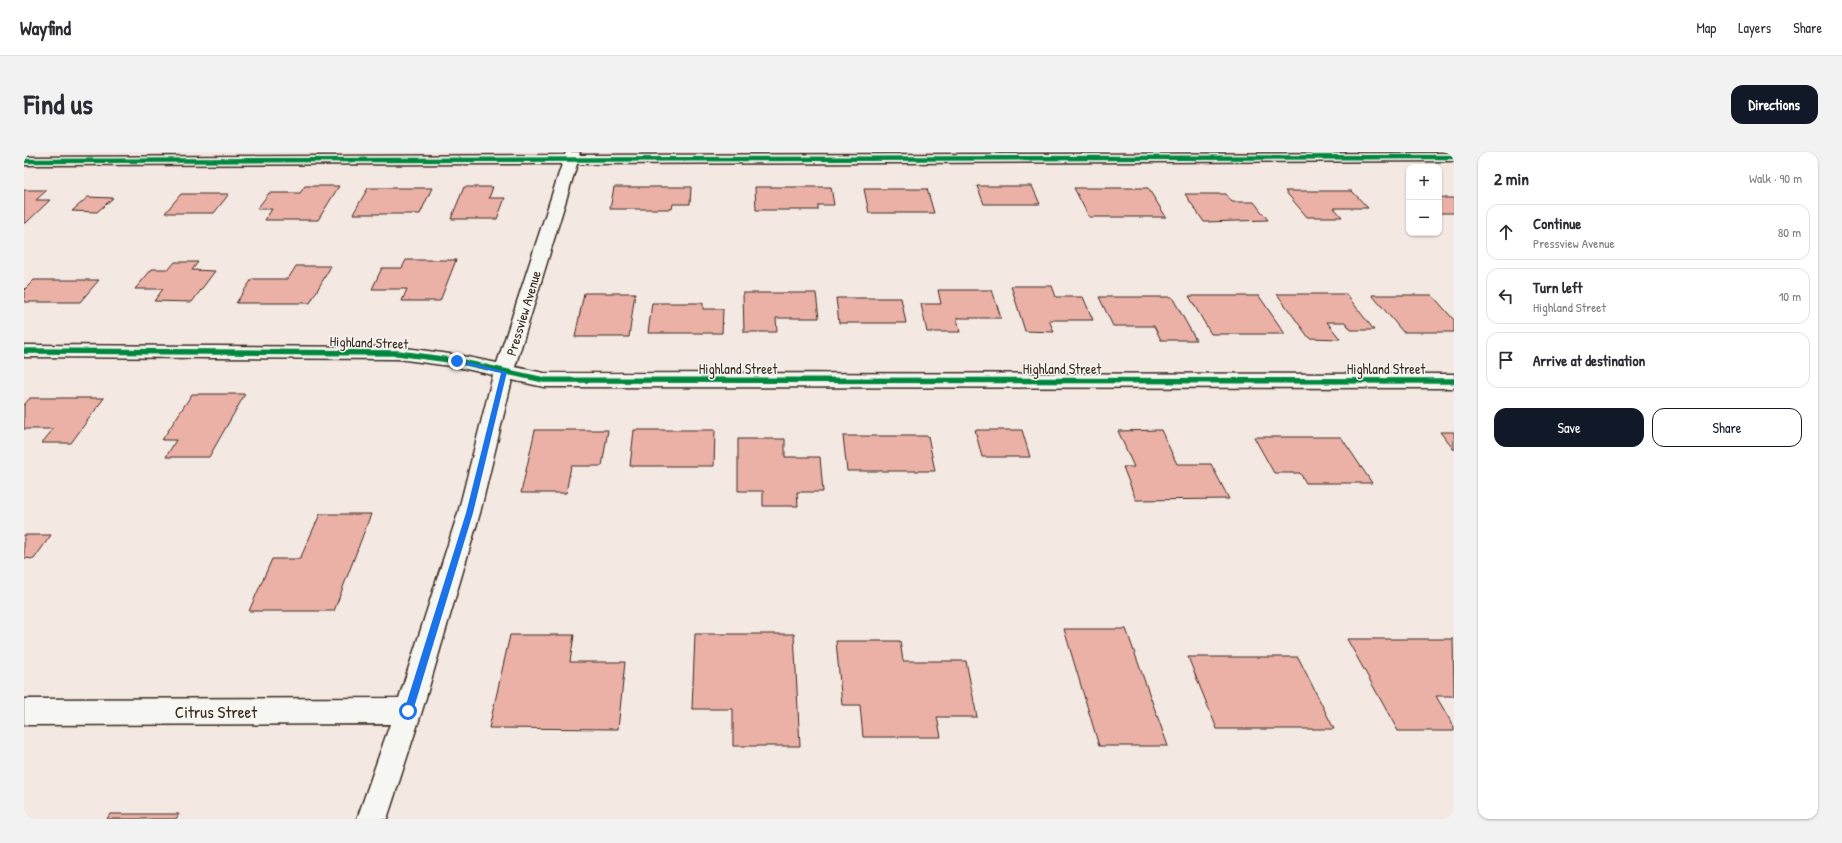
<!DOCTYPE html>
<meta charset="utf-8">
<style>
body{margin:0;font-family:"Patrick Hand",sans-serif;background:#f2f2f3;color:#2b2b33}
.controls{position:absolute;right:12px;top:12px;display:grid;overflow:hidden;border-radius:8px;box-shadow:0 1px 3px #0004}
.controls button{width:36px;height:36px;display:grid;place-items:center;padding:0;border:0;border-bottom:1px solid #e1e1e2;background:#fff;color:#2b2b33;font:20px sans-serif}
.stop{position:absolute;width:12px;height:12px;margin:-9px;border:3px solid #1a73e8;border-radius:50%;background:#fff}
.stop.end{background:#1a73e8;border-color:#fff;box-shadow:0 1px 4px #0008}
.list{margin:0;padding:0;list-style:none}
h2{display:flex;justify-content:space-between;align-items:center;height:52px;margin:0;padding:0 16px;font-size:17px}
h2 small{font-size:13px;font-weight:400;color:#7c7c81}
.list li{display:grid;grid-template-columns:26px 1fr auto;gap:12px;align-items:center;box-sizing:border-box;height:56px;margin:0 8px 8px;padding:0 8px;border:1px solid #e1e1e2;border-radius:12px}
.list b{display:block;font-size:15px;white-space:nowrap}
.list p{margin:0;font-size:13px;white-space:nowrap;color:#7c7c81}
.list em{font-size:13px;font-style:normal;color:#7c7c81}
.actions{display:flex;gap:8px;padding:12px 16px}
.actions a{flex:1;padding:9px 0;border:1px solid #111827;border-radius:12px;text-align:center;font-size:14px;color:#111827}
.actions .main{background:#111827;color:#fff}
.icon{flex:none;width:22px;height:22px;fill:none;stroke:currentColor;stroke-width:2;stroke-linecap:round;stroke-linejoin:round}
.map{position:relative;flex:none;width:1430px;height:667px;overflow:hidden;border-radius:12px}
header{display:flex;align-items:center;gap:24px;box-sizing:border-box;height:56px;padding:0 20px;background:#fff;border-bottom:1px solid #e1e1e2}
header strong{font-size:19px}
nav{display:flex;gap:22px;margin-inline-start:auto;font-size:14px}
.intro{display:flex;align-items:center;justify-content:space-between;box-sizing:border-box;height:96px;padding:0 24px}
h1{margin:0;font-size:28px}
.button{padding:10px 18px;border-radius:12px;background:#111827;color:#fff;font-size:14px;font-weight:700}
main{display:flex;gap:24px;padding:0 24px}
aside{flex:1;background:#fff;border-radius:12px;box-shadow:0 1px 3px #0004}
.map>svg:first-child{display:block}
</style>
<header>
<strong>Wayfind</strong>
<nav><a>Map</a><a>Layers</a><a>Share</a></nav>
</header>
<div class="intro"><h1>Find us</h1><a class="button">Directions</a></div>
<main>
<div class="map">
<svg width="1430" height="667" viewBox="0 0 1430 667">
<rect width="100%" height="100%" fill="#f4e8e3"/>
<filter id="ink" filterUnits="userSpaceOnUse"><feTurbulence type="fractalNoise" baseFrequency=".025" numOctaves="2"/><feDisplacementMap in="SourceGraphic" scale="8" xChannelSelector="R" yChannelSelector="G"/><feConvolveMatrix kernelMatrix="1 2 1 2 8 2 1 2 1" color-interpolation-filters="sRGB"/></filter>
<g filter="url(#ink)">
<path fill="#ebb1a7" stroke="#3b2a1e" d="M281 34H315L294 68H241L248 57H233L245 41H276Z
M953 34H1008L1016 52H960Z
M440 35H469L465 46H481L473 67H427Z
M590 35H667L666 52H649L648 57H586Z
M731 35H807L810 53H794V58H732Z
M344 36H408L396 62H329Z
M1050 36H1124L1142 65H1065Z
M840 37H903L910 61H845Z
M0 38H23L12 48H26L2 71H0Z
M1261 39H1328L1344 56H1310L1318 65H1283Z
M157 42H205L190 61H141Z
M1161 42H1202L1208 50H1230L1244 68 1180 70Z
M1415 42 1419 46H1430V61H1415Z
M64 45 89 46 73 60 48 59Z
M382 108H432L416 149H378L383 137H348L358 116H378Z
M151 110H174L168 118 191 119 168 150 130 149 139 137H111L128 117H145Z
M272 114H307L286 151H212L228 127H264Z
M10 128H75L56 150H0V138Z
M987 134H1028L1032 145H1059L1069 168H1025L1030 180 1001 179Z
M914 138H968L977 166H933L936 180H903L897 152H917Z
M560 141H611L605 185H551Z
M719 141H792L795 166H752L753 180H720Z
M1253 142H1322L1350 178H1327L1321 170H1303L1316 187 1285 186Z
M1348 143H1408L1430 168V180H1379Z
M1165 144H1235L1261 182H1187Z
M1075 145H1148L1172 188H1137L1130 174H1089Z
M812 146H877L882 171H815Z
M628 151H679V157H699L698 181H624Z
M168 242H221L185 305H142L152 288H138Z
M6 246H80L47 291H18L29 277H0V253Z
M511 278H584L578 314H547L542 341H497Z
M610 278H691L690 314H606Z
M951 278H998L1006 305H958Z
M1137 278 1153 312H1187L1205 347 1112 348 1099 315H1110L1094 279Z
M1416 280H1430V298Z
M819 284H904L911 319H823Z
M1230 285H1317L1348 331H1282L1276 321H1250Z
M714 287H761V305H796L799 340H773L774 354H739V339H714Z
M296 362H347L310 459H225L248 407H276Z
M0 383H27L10 407 0 406Z
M1040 477H1102L1144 594H1075Z
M671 482H770L776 594H709V557H668Z
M486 483H550L546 510H601L594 577 465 576Z
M1323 487H1429L1430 544H1412L1430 575V579H1374Z
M812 489H876L879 509H942L953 565H913L917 585H839L836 553H818Z
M1164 505H1274L1310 577H1193Z
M86 662H155L152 667H83Z"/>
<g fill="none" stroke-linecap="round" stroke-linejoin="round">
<defs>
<path id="minor" d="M542 0H556L555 3 1430 1V9L553 12 491 215 520 221 1430 222V236L520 235 488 228 456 361 398 559 363 667H333L366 572 0 573V547L375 546 434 361 469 223 433 215 374 207 0 205V193L374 195 433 203 473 211 538 12 0 13V5L541 3Z"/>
</defs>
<use href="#minor" stroke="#3b2a1e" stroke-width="3"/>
<use href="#minor" fill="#f6f6f2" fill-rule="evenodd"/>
<defs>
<path id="cycleway-far1" d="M0 9 1430 5"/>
<path id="cycleway" d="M0 199 374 201 433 209 520 228 1430 229"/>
</defs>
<use href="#cycleway-far1" stroke="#f6f6f2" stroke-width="6"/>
<use href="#cycleway" stroke="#f6f6f2" stroke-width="8"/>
<use href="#cycleway-far1" stroke="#00873e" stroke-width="4.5"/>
<use href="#cycleway" stroke="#00873e" stroke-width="5.5"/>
</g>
</g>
<path fill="#1a73e8" d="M433 207 483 220 449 361 389 559 384 563 380 559 442 361 477 221 431 210V208Z"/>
<g text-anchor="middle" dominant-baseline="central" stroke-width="3" stroke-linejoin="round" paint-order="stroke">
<g font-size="14" fill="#3b2a1e" stroke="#f6f6f2">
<text transform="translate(499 161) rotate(-73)">Pressview Avenue</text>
<text transform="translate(345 190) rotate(2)">Highland Street</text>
<text x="714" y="216">Highland Street</text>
<text x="1038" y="216">Highland Street</text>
<text x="1362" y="216">Highland Street</text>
</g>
<g font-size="17" fill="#3b2a1e" stroke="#f6f6f2">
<text x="192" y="559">Citrus Street</text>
</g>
</g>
</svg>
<div class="controls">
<button>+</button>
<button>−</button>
</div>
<div class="stop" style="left:384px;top:559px"></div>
<div class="stop end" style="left:433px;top:209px"></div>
</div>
<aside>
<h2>2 min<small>Walk · 90 m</small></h2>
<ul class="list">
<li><svg class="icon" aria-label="ahead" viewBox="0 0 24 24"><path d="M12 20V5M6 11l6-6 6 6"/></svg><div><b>Continue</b><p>Pressview Avenue</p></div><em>80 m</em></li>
<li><svg class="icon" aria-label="left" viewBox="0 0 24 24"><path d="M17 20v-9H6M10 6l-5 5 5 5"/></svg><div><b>Turn left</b><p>Highland Street</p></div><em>10 m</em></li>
<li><svg class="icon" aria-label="arrive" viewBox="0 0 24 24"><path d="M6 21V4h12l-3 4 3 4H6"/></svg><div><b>Arrive at destination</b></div></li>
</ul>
<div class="actions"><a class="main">Save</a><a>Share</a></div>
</aside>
</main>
